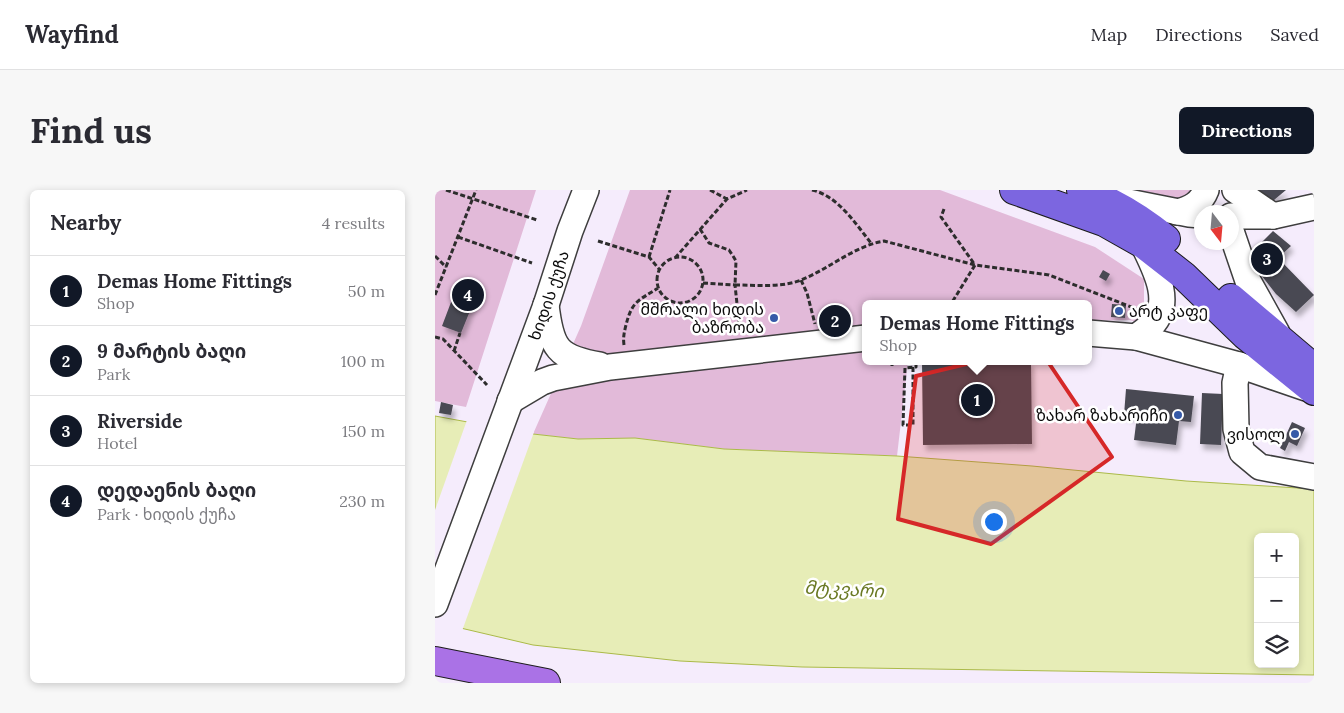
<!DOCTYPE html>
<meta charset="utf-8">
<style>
body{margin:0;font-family:Lora,"Noto Sans Georgian",serif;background:#f7f7f7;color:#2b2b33}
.controls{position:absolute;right:15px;bottom:15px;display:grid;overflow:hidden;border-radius:8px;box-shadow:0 2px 8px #0003}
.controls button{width:45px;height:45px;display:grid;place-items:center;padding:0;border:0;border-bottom:1px solid #e1e1e2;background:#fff;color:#2b2b33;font:25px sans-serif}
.compass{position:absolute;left:759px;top:15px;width:45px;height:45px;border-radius:50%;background:#fff;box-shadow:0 2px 8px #0003;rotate:164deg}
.you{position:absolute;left:558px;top:331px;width:18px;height:18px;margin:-12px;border:4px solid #fff;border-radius:50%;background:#1a73e8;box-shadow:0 0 0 8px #1a73e833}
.badge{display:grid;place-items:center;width:32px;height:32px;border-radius:50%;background:#111827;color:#fff;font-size:16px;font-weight:700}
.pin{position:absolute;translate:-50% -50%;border:2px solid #fff;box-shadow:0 1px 5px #0006}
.popup{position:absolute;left:427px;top:110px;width:230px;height:65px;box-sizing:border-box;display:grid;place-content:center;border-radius:8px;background:#fff;filter:drop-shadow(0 1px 4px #0005);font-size:16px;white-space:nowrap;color:#7c7c81}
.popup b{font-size:19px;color:#2b2b33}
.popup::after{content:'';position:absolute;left:50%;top:100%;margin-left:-10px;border:10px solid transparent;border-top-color:#fff}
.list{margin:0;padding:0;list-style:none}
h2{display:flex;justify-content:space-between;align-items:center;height:65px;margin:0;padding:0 20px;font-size:21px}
h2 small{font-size:16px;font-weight:400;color:#7c7c81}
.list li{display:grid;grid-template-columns:32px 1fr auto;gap:15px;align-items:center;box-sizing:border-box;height:70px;padding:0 20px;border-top:1px solid #e1e1e2}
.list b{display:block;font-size:19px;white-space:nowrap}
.list p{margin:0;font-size:16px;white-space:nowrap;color:#7c7c81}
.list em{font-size:16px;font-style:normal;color:#7c7c81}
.icon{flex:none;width:28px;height:28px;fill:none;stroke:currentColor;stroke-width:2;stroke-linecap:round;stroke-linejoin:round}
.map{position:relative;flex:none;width:879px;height:493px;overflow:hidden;border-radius:8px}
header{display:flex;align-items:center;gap:30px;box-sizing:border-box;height:70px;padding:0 25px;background:#fff;border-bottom:1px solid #e1e1e2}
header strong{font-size:24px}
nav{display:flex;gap:28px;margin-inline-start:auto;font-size:18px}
.intro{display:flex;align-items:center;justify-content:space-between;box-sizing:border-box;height:120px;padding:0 30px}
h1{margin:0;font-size:35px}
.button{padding:12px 22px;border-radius:8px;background:#111827;color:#fff;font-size:18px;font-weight:700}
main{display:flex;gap:30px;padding:0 30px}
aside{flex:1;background:#fff;border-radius:8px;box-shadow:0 2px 8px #0003}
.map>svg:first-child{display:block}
</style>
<header>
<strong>Wayfind</strong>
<nav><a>Map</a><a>Directions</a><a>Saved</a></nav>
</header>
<div class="intro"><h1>Find us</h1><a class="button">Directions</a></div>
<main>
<aside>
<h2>Nearby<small>4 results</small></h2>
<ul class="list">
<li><span class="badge">1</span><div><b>Demas Home Fittings</b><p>Shop</p></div><em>50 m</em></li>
<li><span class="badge">2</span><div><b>9 მარტის ბაღი</b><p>Park</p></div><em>100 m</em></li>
<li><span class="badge">3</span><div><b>Riverside</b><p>Hotel</p></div><em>150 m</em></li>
<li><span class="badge">4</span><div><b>დედაენის ბაღი</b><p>Park · ხიდის ქუჩა</p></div><em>230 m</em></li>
</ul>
</aside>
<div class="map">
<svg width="879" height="493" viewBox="0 0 879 493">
<defs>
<filter id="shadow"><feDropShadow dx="3" dy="5.5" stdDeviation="2.5" flood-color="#0004"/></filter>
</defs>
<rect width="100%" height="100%" fill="#f5ecfc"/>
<path fill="#e2bad9" d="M0 0H101L31 217 0 211Z
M195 0H505L660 57 709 89V133L694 130 653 131V114H431V171H473L462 266 289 259 200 248 143 249 98 244 146 136Z
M685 0H765L745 15Z"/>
<path fill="#e7edb7" stroke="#abba48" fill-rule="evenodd" d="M0 226 98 244 143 249 200 248 289 259 462 266 597 276 751 291 879 299V485L367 477 245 471 98 455 0 432ZM823 347H860V474H823Z"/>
<path fill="#f5ecfc" d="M32 230 99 242 27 441 0 435V320Z"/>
<path fill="#4a4952" filter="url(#shadow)" d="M820 0H851L839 10H832Z
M838 41 856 56 843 68 879 105 861 122 841 104 812 67Z
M668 80 675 84 671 91 664 87Z
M21 99 41 106 26 143 7 136Z
M677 114 691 115 690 128 676 127Z
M487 171H596L597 254 488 255Z
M691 199 759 206 756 232 744 231 741 255 699 250 702 226 689 225Z
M767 203 788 204 786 255 765 254Z
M6 212 18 215 16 225 4 223Z
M857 232 870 238 862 256 854 252 850 261 845 258Z"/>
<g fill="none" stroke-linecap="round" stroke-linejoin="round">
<defs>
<g id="minor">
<path d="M800 0 838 26"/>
<path d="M673 8 754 24 766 25"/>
<path d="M742 22C756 19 766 13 771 0"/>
<path d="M796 26H838L879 17"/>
<path d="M796 41 813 91 842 143"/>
<path d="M111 115C116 158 122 168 165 175"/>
<path d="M653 143 701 147 804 175 871 198"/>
<path d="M701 147C706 143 712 139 717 135 739 112 719 77 708 54"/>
<path d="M804 175 800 193 801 239 807 262 825 277 879 287"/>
<path d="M75 211 107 192 118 188 175 177 431 148"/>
<path id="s1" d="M0 414 111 115 135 41 151 0"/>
</g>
<path id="major" d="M0 471 111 493"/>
<path id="highway" d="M579 0 669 32 708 54 749 86 810 145 879 201
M646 0C678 11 705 28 731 49
M796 108 879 178"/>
</defs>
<use href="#minor" stroke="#3e3e3e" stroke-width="28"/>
<use href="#major" stroke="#1c1c1c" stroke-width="30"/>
<use href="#highway" stroke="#1c1c1c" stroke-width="30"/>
<path stroke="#2d2d2d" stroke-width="3" stroke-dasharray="5 2.5" stroke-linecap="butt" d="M11 0 102 30
M275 0 292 9
M377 0C403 6 420 33 436 53
M509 19 506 27 540 75 516 114
M265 39 274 53 294 60 298 66 301 71 300 95C322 95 346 98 366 90 394 79 419 56 449 51L540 75 614 85 704 120
M23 47 97 73
M163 51 214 67 224 79
M0 66 11 77
M214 67 235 0
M222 90a23 23 0 1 1 46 0a23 23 0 1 1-46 0Z
M240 68 292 9 312 0
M366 90 372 103 380 134
M268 93 300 95 305 142
M0 105 41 0
M0 147 8 149 52 195
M189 155C188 148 189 143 191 135 197 111 203 111 223 98
M19 161 25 143
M457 171V178
M478 177V235H468L470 178 481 177V171"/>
<use href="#minor" stroke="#fff" stroke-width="25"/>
<use href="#major" stroke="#aa72e6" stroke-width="28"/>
<use href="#highway" stroke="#7c66e0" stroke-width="28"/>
</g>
<path fill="#d62828" fill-opacity="0.2" stroke="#d62828" stroke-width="4" stroke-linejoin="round" d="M603 157 677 267 556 354 463 329 481 186Z"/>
<g fill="#365aa8" stroke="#fff" stroke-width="2">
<circle cx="684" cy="121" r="5"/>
<circle cx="339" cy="128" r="5"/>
<circle cx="743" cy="225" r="5"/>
<circle cx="860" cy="244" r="5"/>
</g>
<g text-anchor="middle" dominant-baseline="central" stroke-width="5" stroke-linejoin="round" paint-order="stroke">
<g font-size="16" fill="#0b0b0b" stroke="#fff">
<text stroke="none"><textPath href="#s1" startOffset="329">ხიდის ქუჩა</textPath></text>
</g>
<g font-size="16" fill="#0b0b0b" stroke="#fff" text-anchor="end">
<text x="329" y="119">მშრალი ხიდის<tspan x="329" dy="18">ბაზრობა</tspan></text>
<text x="694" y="121" text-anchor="start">არტ კაფე</text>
<text x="733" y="225">ზახარ ზახარიჩი</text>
<text x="850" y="244">ვისოლ</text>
</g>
<g font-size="18" font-style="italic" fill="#6a7923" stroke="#fff">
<text transform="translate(409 399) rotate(3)">მტკვარი</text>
</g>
</g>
</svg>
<div class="controls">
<button>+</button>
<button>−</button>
<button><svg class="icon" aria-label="layers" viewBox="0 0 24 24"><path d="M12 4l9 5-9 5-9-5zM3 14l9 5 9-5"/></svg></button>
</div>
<svg class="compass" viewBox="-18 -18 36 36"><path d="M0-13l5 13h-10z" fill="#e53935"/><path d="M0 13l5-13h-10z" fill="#7c7c81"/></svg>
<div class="you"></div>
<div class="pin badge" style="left:542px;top:210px">1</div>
<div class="popup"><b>Demas Home Fittings</b>Shop</div>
<div class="pin badge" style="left:400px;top:131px">2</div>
<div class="pin badge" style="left:832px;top:69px">3</div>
<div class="pin badge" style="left:33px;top:105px">4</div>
</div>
</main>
